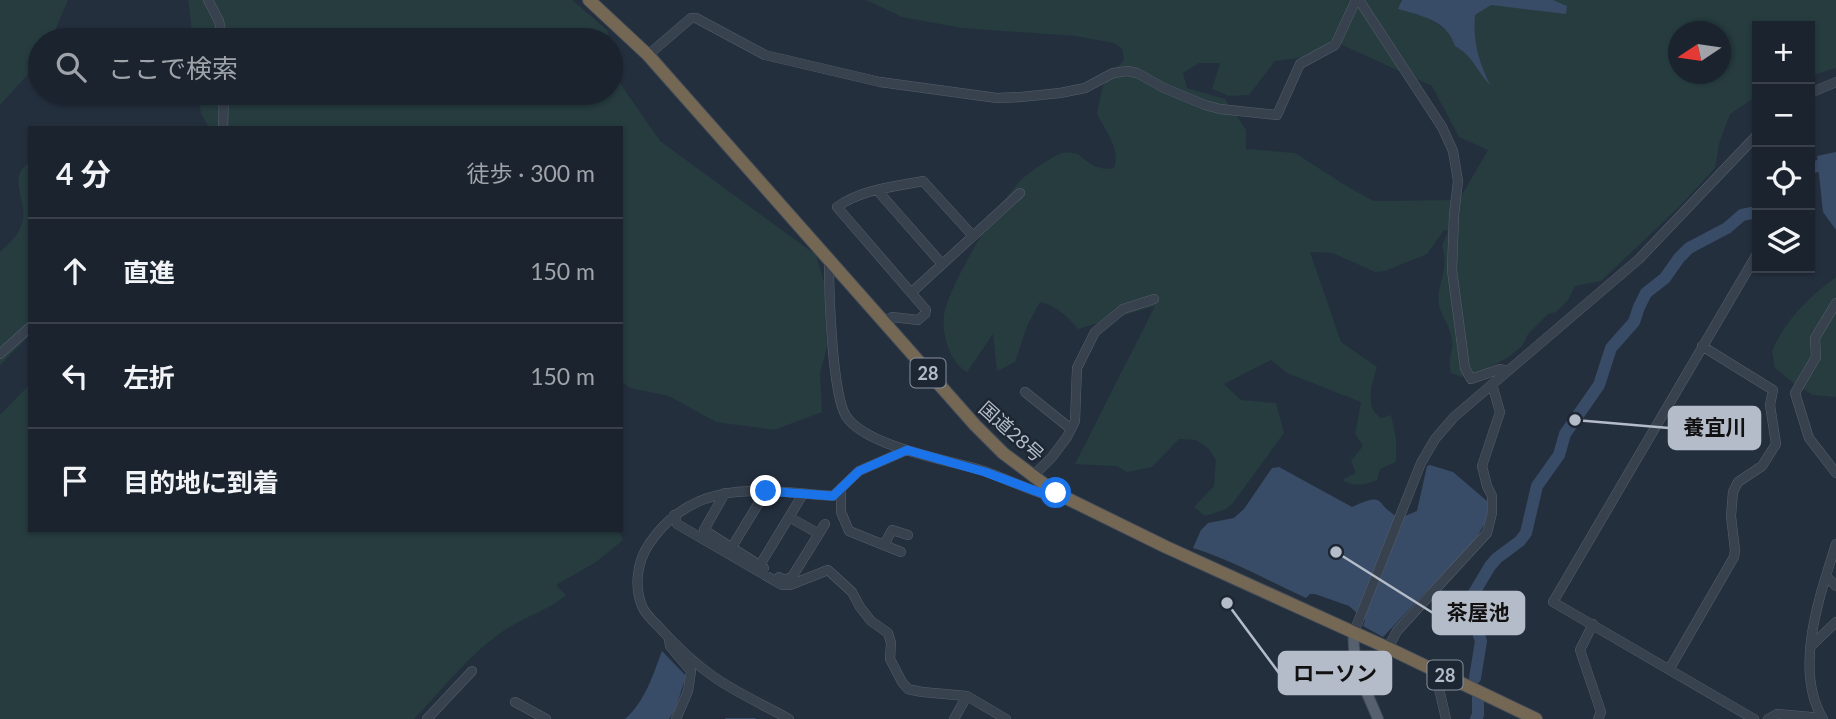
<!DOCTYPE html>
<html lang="ja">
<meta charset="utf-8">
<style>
body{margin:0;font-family:Lato,"Noto Sans JP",sans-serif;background:#242b36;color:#f1f3f6}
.controls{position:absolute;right:21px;top:21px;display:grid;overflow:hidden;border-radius:0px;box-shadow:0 2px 5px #0004}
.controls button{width:63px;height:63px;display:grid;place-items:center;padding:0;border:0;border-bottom:2px solid #39404a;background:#1b232e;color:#f1f3f6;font:35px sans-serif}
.compass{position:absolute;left:1668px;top:21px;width:63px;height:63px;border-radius:50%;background:#1b232e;box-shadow:0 2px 5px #0004;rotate:257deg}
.stop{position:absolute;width:21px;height:21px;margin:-16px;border:5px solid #1a73e8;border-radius:50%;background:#fff}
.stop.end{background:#1a73e8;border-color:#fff;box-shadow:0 2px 7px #0008}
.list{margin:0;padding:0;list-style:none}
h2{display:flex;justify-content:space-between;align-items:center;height:91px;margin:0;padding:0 28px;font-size:30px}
h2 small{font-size:23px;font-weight:400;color:#a0a4aa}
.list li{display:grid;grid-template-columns:46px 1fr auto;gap:21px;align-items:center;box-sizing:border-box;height:105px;padding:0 28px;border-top:2px solid #39404a}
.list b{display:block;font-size:26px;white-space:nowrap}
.list em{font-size:23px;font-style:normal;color:#a0a4aa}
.icon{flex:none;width:38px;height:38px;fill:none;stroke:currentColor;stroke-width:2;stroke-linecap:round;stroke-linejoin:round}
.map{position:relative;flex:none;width:1836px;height:719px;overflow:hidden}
.search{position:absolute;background:#1b232e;box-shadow:0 2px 5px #0004;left:28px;top:28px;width:595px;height:77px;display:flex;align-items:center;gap:18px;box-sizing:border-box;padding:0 24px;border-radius:38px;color:#a0a4aa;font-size:26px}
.panel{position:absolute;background:#1b232e;box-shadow:0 2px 5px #0004;left:28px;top:126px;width:595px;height:406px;border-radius:0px}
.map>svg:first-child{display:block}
</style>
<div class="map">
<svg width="1836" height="719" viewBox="0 0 1836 719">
<rect width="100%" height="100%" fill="#242f3e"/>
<path fill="#263c3f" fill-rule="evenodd" d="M0 0H68L51 40H40V57L30 72 0 105Z
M188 0H572L607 30 609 40H193Z
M866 0H1400L1453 34 1471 0H1836V68L1810 76V26H1757V96L1730 114 1719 144 1715 168 1678 208 1601 281 1575 286 1568 300 1556 312 1548 314 1528 334 1522 346 1509 357 1478 373 1462 377 1451 373C1447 358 1453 354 1452 341 1451 327 1441 316 1439 305 1435 288 1450 270 1442 246L1448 231 1444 230 1427 254 1385 271 1375 272 1333 253 1310 252 1341 342 1377 367C1372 384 1364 407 1381 418L1391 415 1396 439V462L1380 469 1377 480C1365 485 1354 487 1342 480L1356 473 1351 461 1363 446 1355 434 1361 402 1287 373 1271 360 1224 384 1241 400 1276 403 1284 433 1233 503 1226 509 1205 516 1194 507 1214 486 1216 460 1209 449 1196 440 1179 439 1152 467 1127 472 1116 466 1075 464 1155 306 1078 329C1068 317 1056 305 1040 302L1027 326 1015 362 997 371 993 334 967 372C949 362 940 331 945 310 954 277 997 206 1021 180 1027 174 1054 155 1062 153 1066 152 1073 153 1078 154 1089 164 1099 171 1114 168 1121 149 1105 130 1097 114 1100 102 1102 79 1111 71 1117 66 1120 66 1124 60L1122 49 1114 43 1075 36 962 28 902 17ZM1678 32H1720V74H1678ZM1338 43 1432 86 1459 137 1488 150 1459 200 1374 201 1348 187 1295 153 1246 149V130L1225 99 1187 88 1183 73 1199 63H1220L1212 89 1229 96 1249 95 1275 61 1305 57Z
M611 47 617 79 660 141 816 255 824 282 827 347 820 373 822 412 774 430 716 422 669 396 630 388 621 381V128H209L201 113 197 95V93H611Z
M30 162V335L0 365V252C9 244 21 233 23 220 27 197 6 179 30 162Z
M1836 277V397L1813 395 1793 383 1775 368 1772 351C1785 320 1809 297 1836 277Z
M30 384V530H615L620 533 623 540 596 562 556 585 566 595C546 612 520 618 499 634 466 658 442 690 414 719H0V415Z"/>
<path fill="#394c67" d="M1402 0H1553L1567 6 1566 14 1491 5 1475 15C1473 43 1478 59 1490 85 1477 71 1472 55 1455 46 1447 20 1422 16 1398 9Z
M1836 152V230L1823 212 1817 156Z
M1430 465 1453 472 1487 501V519L1476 539 1383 637 1363 626 1365 620 1349 606 1315 594H1310L1306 598C1269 581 1232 560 1193 548L1201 530 1208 523 1234 518 1244 509 1272 468 1279 467 1352 507C1388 490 1373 505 1400 518L1417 511 1427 466Z
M662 651 686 676 675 710 669 719H625C645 702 653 675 662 651Z"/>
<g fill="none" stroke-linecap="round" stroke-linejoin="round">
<path stroke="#394c67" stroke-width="2" d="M726 719H755"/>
<path stroke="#394c67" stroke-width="12" d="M1810 168 1818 166
M1475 678 1481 641 1470 608 1471 598 1490 566 1497 558 1520 541 1526 533 1537 486 1559 455 1565 434 1599 385 1611 348 1634 322 1639 307 1646 293 1665 278 1679 258 1689 248 1727 228 1742 215 1757 212
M1476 719 1478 715V697"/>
<defs>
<path id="minor" d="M208 0 219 21 223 40
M1359 0 1442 127 1453 151 1458 181 1454 215 1452 270 1465 368 1471 379 1500 369 1508 371
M648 55 691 18H696L765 55 880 82 997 98 1021 97 1060 93 1085 88 1113 73 1128 71 1137 73 1164 88 1205 105 1220 109 1277 115 1300 64 1335 45 1356 0
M1810 93 1836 82
M223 128 224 93
M877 190 942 264
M829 262C829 292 832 394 846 416 866 447 949 460 984 471 1006 479 1027 489 1049 496L1056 493
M912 292 1020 193
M1836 303 1815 338 1816 357 1795 393 1809 438 1836 473
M883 322 892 317 918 320 925 314 926 310 837 207C862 189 893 187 923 181L973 236
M0 354 30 327
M1025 392 1071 429
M1033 476 1052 457 1067 437 1075 421 1077 368 1095 332 1123 309 1154 299
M841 488V512L849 531 901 552
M725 493 704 530 764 568
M674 515 677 524 782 585H790L828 570 852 592 860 607 871 621 888 633 891 643 890 659 902 682 908 689 922 692 967 696 1006 719
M789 517 819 534
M884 545 892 530 908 535
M732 547 766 491
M760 565 803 494
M1826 576 1836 586
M779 577 784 580 792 577 825 524
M1593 624 1580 650 1601 712 1598 719
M1354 632 1421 463 1435 439 1454 417 1639 259 1757 135
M669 640 670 646 691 671 688 691 676 719
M1810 647 1836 622
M1388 648 1397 631 1487 533 1492 513V496L1487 486 1482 466 1500 412 1492 384
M1670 668 1734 557 1735 550 1731 516 1733 492 1738 482 1762 466 1776 444 1770 405 1773 390 1702 346
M1439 673 1438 684 1446 719
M515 702 546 719
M427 719 472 671
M789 719C764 705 737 693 714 677 694 663 675 645 659 627 653 621 645 614 642 606 634 586 637 562 649 544 695 476 762 491 833 496L859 471 907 450
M954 719 967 696
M1754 719 1553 602 1757 254
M1768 719 1777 714 1822 718
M1823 719C1793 669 1820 595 1836 544"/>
<path id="major" d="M1354 632C1351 663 1366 690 1378 719"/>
<path id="highway" d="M589 0 648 55 975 425 1003 453 1056 493 1166 547 1388 648 1536 719"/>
</defs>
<use href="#minor" stroke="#565f6c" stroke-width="10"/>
<use href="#major" stroke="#414a57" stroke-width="12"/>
<use href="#highway" stroke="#434c59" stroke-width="14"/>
<use href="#minor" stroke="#38414e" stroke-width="9"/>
<use href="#major" stroke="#56606e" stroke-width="10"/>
<use href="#highway" stroke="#746855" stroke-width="12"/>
</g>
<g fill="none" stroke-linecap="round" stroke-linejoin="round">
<path stroke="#1a73e8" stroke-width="9" d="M766 491 833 496 859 471 907 450 985 472 1049 496 1056 493"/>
</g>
<g text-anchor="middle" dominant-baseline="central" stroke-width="5" stroke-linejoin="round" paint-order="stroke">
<g fill="#1d2633" stroke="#878f9c" stroke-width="2">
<rect x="910.5" y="358.5" width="35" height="29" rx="5"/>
<rect x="1427.5" y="660.5" width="35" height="29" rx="5"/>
</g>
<g font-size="18" font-weight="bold" fill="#b4bcc9">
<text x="928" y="373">28</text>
<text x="1445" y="675">28</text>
</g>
<g font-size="19" fill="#b4bcc9" stroke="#1d2633">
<text transform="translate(1012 431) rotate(42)">国道28号</text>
</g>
</g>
<path fill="none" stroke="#b4bcc9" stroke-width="2.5" d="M1575 420L1669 428M1336 552L1433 613M1227 603L1279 673"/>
<g fill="#b4bcc9" stroke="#1d2633" stroke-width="2.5">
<circle cx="1575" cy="420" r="7"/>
<circle cx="1336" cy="552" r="7"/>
<circle cx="1227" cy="603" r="7"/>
</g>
<g fill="#b4bcc9" stroke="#b4bcc9" stroke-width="2.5">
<rect x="1669" y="407" width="91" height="42" rx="7"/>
<rect x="1433" y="592" width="91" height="42" rx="7"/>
<rect x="1279" y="652" width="112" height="42" rx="7"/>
</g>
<g font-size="21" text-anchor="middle" font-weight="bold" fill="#111">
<text x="1715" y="435">養宜川</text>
<text x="1478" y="620">茶屋池</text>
<text x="1335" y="681">ローソン</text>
</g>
</svg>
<div class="controls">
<button>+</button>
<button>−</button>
<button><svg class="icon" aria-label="locate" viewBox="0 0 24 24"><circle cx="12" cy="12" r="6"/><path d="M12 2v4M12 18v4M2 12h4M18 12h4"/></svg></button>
<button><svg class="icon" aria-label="layers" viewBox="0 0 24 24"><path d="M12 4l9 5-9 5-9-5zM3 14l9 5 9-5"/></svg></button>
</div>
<svg class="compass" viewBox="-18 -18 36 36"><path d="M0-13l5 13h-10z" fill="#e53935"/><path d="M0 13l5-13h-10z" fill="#a0a4aa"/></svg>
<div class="stop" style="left:1056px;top:493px"></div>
<div class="stop end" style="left:766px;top:491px"></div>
<div class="search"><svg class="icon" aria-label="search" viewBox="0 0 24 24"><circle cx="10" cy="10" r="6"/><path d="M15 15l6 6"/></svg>ここで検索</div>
<section class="panel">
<h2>4 分<small>徒歩 · 300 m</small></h2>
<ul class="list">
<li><svg class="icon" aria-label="ahead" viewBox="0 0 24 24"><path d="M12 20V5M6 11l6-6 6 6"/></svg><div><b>直進</b></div><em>150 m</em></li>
<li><svg class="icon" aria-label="left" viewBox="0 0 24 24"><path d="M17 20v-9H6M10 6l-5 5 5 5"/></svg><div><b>左折</b></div><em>150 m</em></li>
<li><svg class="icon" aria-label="arrive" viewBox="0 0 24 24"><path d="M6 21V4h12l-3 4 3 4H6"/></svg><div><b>目的地に到着</b></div></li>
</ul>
</section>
</div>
